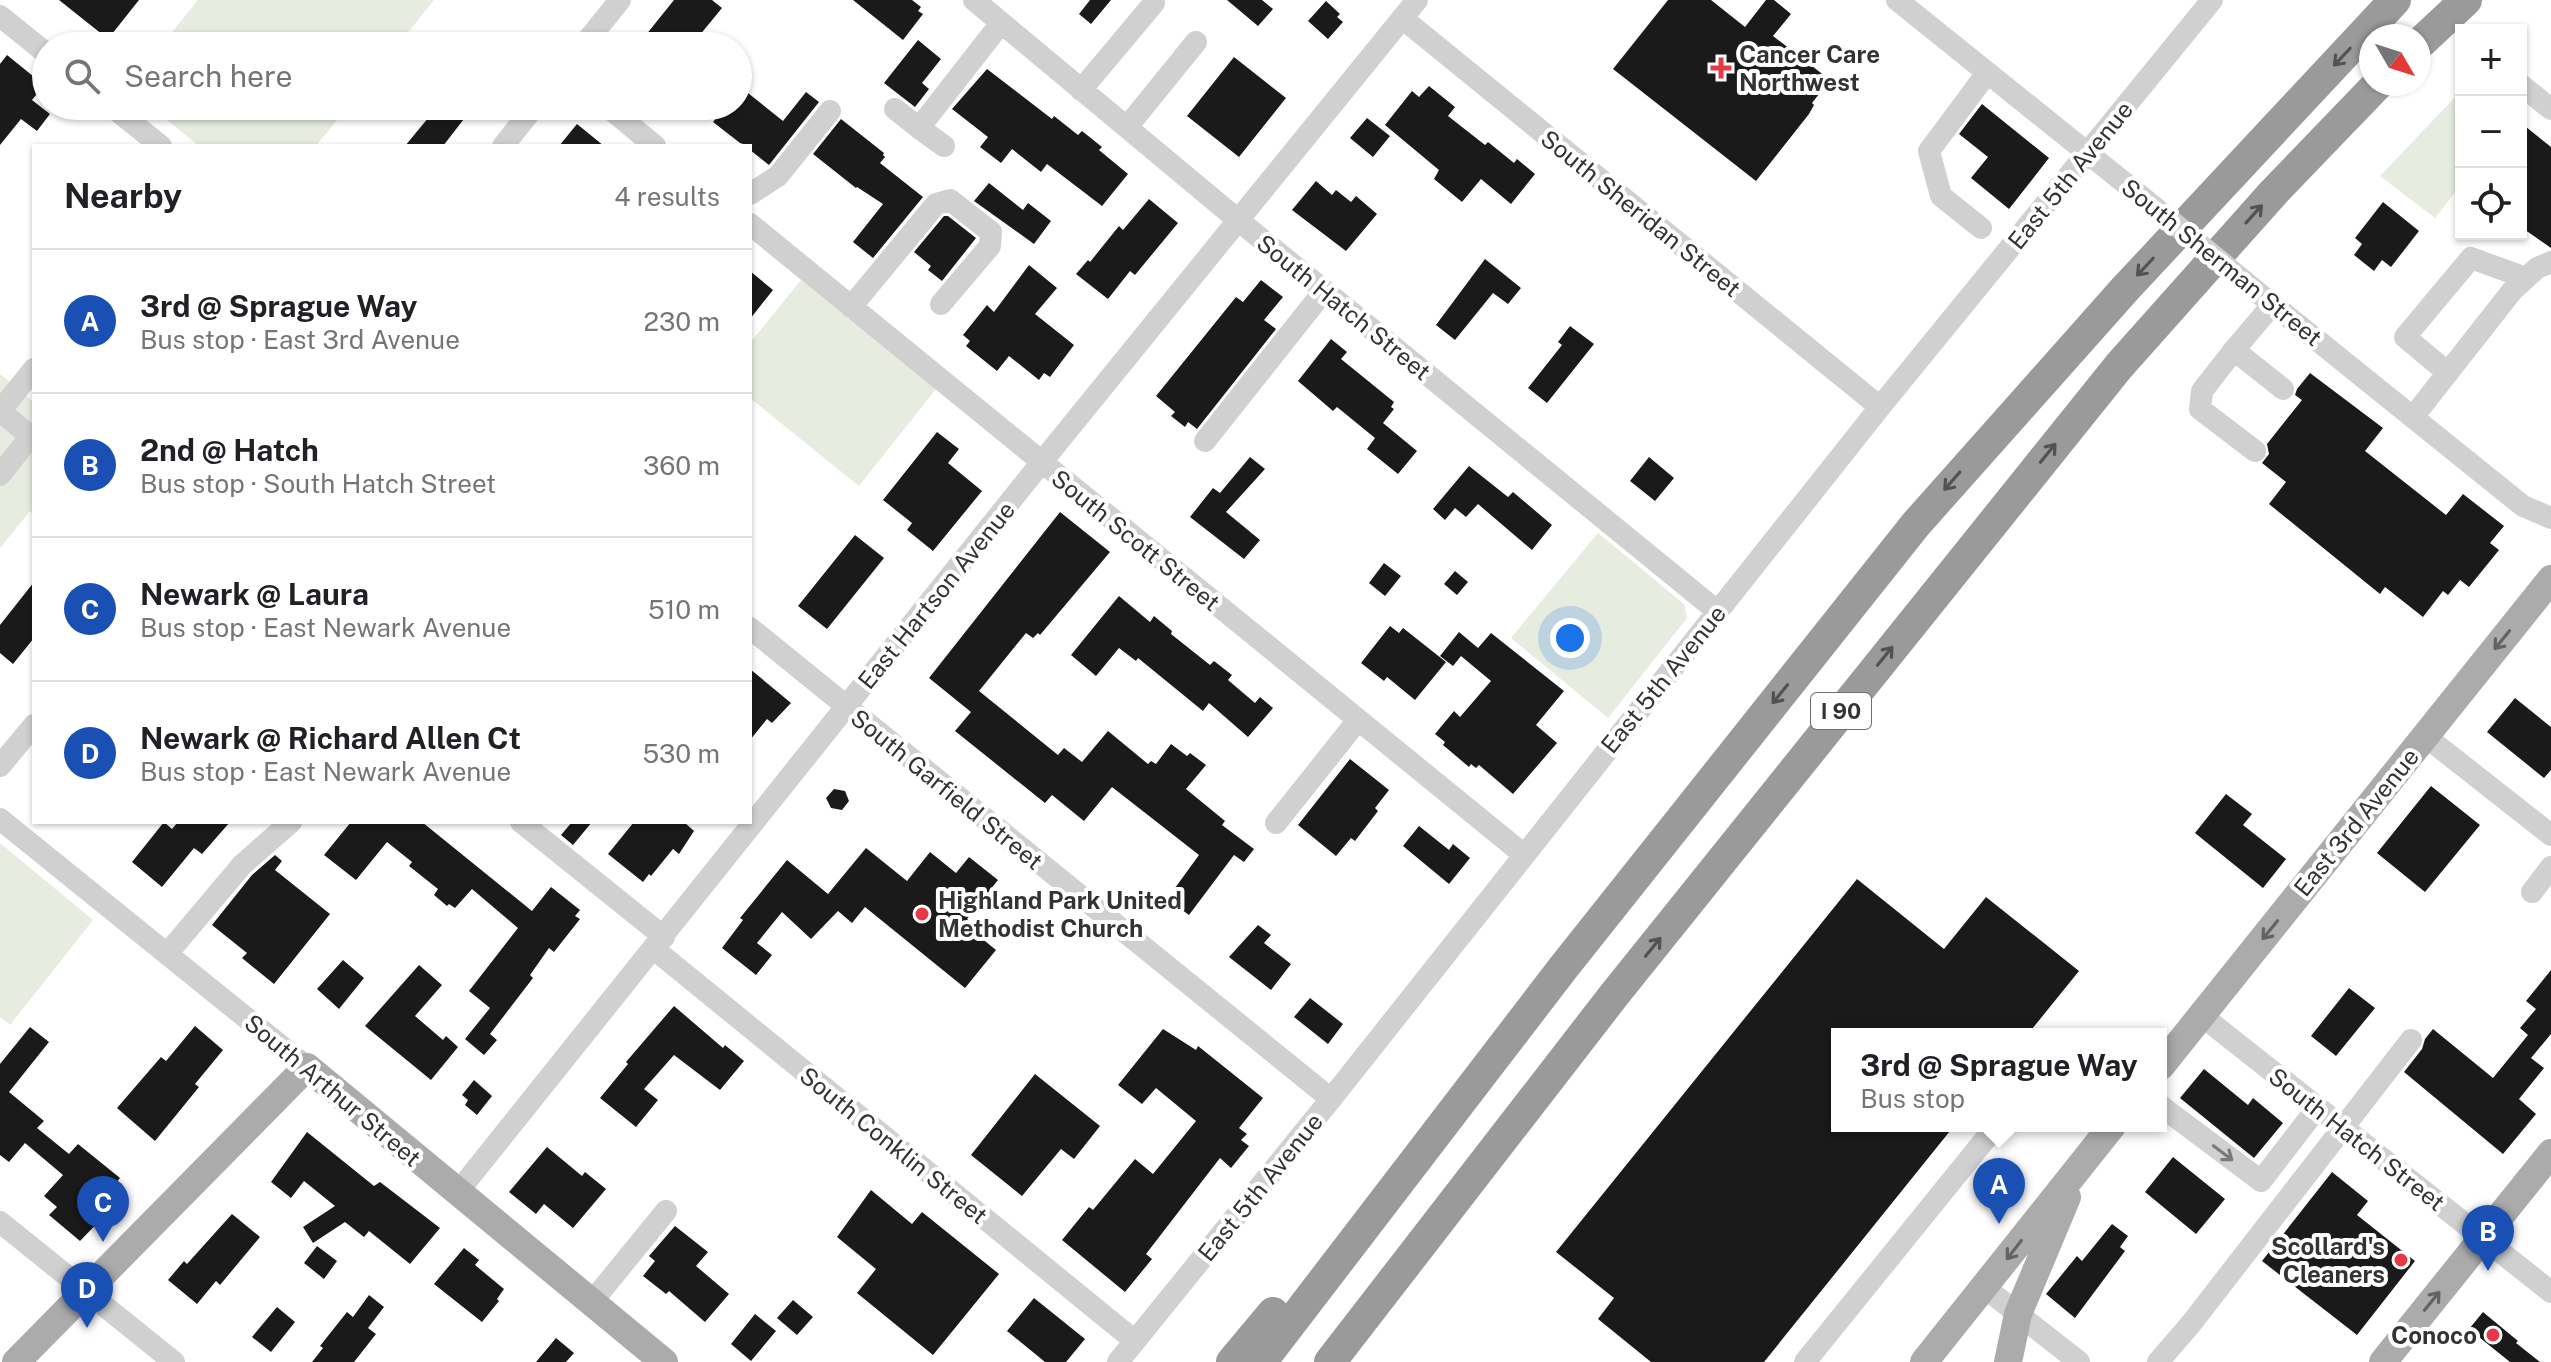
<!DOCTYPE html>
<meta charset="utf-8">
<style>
body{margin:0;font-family:"Public Sans",sans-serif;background:#f2f2f2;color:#202124}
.controls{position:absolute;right:24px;top:24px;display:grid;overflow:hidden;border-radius:0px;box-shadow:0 2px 6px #0004}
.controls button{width:72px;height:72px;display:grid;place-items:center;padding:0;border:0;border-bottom:2px solid #e0e0e0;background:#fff;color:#202124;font:40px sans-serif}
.compass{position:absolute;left:2359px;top:24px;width:72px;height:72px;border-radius:50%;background:#fff;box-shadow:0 2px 6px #0004;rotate:129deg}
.you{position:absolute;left:1570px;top:638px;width:28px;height:28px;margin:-20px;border:6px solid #fff;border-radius:50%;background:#1a73e8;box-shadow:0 0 0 12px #1a73e833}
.badge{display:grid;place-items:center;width:52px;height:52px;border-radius:50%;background:#e63946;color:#fff;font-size:26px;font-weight:700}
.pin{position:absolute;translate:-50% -66px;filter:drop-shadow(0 2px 4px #0008)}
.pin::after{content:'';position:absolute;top:42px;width:28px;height:24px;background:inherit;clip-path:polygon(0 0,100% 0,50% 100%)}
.popup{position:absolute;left:1831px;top:1028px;width:336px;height:104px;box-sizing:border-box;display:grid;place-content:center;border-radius:0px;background:#fff;filter:drop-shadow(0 2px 6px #0005);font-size:26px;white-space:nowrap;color:#757577}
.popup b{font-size:30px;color:#202124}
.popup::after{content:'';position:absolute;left:50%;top:100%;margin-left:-16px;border:16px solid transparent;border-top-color:#fff}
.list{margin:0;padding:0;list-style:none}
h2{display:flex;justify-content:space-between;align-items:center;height:104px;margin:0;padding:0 32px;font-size:34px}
h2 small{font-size:26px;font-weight:400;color:#757577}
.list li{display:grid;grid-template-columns:52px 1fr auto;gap:24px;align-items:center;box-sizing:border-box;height:144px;padding:0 32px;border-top:2px solid #e0e0e0}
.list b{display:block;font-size:30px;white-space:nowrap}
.list p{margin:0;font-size:26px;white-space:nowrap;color:#757577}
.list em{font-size:26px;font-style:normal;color:#757577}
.icon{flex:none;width:44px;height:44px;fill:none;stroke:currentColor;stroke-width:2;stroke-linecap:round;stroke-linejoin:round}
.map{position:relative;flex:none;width:2551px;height:1362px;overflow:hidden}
.search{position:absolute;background:#fff;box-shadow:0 2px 6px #0004;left:32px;top:32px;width:720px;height:88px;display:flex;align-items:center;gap:20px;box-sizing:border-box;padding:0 28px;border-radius:44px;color:#757577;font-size:30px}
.panel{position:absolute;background:#fff;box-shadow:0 2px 6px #0004;left:32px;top:144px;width:720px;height:680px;border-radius:0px}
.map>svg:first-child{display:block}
</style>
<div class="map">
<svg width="2551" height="1362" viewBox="0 0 2551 1362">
<rect width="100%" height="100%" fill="#fff"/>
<path fill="#e6ecdf" d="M198 0H434L397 46H161Z
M2461 91V185L2435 218 2380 176Z
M150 106H348L316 146H199Z
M801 280 936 389 859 486 750 398V343Z
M0 374 34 402V514L30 511 0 548Z
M1598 533 1684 604 1687 618 1608 718 1511 638Z
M0 843 93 920 10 1025 0 1017Z"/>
<path fill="#1a1a1a" d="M59 0H139L108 39Z
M674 0H712L722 8 699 36 711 46H637Z
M853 0H912L921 7 918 11 923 14 903 40Z
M1090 0H1111L1091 24 1079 14Z
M1227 0H1262L1273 9 1258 26Z
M1668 0H1711L1745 27 1766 0H1774L1791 14 1773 36 1830 80 1812 103 1814 105 1809 114 1756 181 1613 69Z
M1326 1 1340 14 1337 17 1343 22 1328 39 1308 21Z
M918 40 941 59 922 83 929 89 915 107 884 83Z
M7 55 44 85 32 100 50 114 37 131 21 119 0 145V64Z
M1234 57 1286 98 1239 157 1187 116Z
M987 69 1052 119 1054 116 1078 135 1082 131 1102 147 1099 150 1128 174 1102 206 1047 164 1041 172 1012 149 1001 163 980 147 988 137 952 109Z
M738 85 783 121 806 92 819 102 769 165 750 150V146L740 143 713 122 726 106H738Z
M1429 86 1455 107 1448 116 1485 145 1488 142 1514 163 1517 159 1535 174 1511 204 1481 179 1462 202 1434 179 1439 170 1385 125 1412 91 1419 97Z
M1982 104 2049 158 2009 209 1971 178 1988 157 1959 134Z
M438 106H474L443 146H405Z
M1367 118 1390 136 1373 157 1350 138Z
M841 119 884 153 883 155 885 157 880 163 923 197 873 258 853 242 883 204 857 187 856 188 813 154Z
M2521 123 2551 147V248L2521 227Z
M577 124 604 146H559Z
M1316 181 1332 195 1336 190 1351 202 1356 196 1377 214 1346 251 1292 210Z
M989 183 1023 210 1028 203 1051 221 1034 244 974 201Z
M1149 199 1178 223 1135 275 1130 271 1108 299 1076 274 1088 260 1090 262 1119 226 1123 230Z
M2383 202 2419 231 2391 267 2382 260 2374 271 2354 255 2362 244 2355 238Z
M944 216H948L976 238 942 281 928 270 931 266 914 252Z
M1485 259 1521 288 1508 304 1493 293 1455 340 1436 325Z
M1029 265 1057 288 1035 314 1074 345 1050 377 1044 373 1039 380 1009 356 997 371 966 346 970 341 963 335 987 305 994 312Z
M750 271 773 290 750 319Z
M1261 280 1283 297 1264 320 1276 329 1197 429 1188 422 1185 427 1171 416 1175 412 1156 396 1236 297 1243 302Z
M1570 326 1594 344 1547 403 1528 388 1562 345 1558 342Z
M1331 339 1347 352 1341 359 1394 402 1391 407 1394 409 1383 423 1417 451 1398 474 1367 449 1375 438 1337 407 1333 411 1298 381Z
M2310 373 2383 428 2365 451 2446 515 2463 494 2504 526 2490 543 2499 550 2469 587 2460 580 2448 595 2443 591 2423 617 2385 587 2380 594 2269 504 2286 482 2262 463 2269 454 2267 444 2302 400 2295 395 2297 389Z
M937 432 959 449 948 463 982 491 933 551 907 530 912 523 883 500Z
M1250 457 1265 469 1226 512 1260 540 1244 559 1190 517 1213 488 1220 493Z
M1649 457 1674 478 1655 501 1630 481Z
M1469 466 1508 497 1513 492 1552 525 1532 550 1478 504 1466 517 1455 508 1445 520 1433 509Z
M1060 512 1110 552 1040 635 1038 633 1033 638 1026 633 979 691 1058 755 1064 748 1082 762 1108 731 1148 764 1151 761 1156 764 1171 744 1187 756 1190 753 1206 765 1186 789 1225 821 1222 825 1254 849 1244 862 1234 855 1189 915 1171 902 1179 891 1175 888 1199 855 1112 787 1084 821 1052 795 1045 803 955 731 971 712 929 678Z
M855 535 884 558 827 629 798 606Z
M1384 563 1401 576 1385 596 1369 583Z
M1455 571 1468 582 1457 595 1444 584Z
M34 582V638L13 664 0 653V625Z
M1119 596 1150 622 1154 616 1172 631 1171 634 1210 665 1214 661 1232 675 1228 680 1255 703 1260 697 1273 708 1248 737 1209 703 1203 711 1138 658 1136 661 1119 648 1096 676 1071 655Z
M1390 626 1399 633 1403 628 1446 662 1415 700 1387 677 1384 681 1361 663Z
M1459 632 1478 648 1491 633 1564 691 1536 725 1557 743 1513 794 1479 765 1476 768 1471 764 1469 767 1443 745 1445 742 1435 734 1454 711 1460 717 1491 681 1461 656 1453 666 1440 656Z
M750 669 791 703 772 723 767 719 750 740Z
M2515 698 2551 727V770L2544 778 2487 732Z
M1350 759 1389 790 1375 808 1378 811 1355 841 1351 838 1336 856 1298 825Z
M2431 786 2480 825 2425 892 2377 853Z
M834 789 845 791 849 801 842 810 831 808 826 798Z
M2226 794 2252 814 2243 825 2286 859 2263 888 2195 833Z
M164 822 172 829 178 822H230L202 854 194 848 162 887 132 862Z
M351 822H422L532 911 551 887 580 910 575 916 580 919 554 952 549 948 530 975 533 978 490 1034 497 1040 484 1055 465 1039 490 1008 469 991 518 928 472 889 455 908 449 904 447 906 434 895 438 889 409 866 412 862 387 842 356 880 324 855Z
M572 822H592L573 845 561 835Z
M634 822H684L694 831 679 854 673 849 651 876 649 874 643 882 608 854Z
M1419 826 1449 850 1453 844 1470 858 1449 884 1403 846Z
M866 848 907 881 930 852 956 873 969 857 998 880 967 919 984 932 980 937 996 950 965 988 865 907 852 923 838 911 811 939 782 912 757 943 772 955 756 975 722 948 743 920 740 918 787 860 828 894Z
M275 855 282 861 275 870 330 914 274 984 242 958 247 953 212 925 252 875Z
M1857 879 1944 949 1986 897 2079 971 2028 1034H1837V1126H1954L1764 1362H1651L1598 1319 1614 1298 1556 1252Z
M1258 925 1271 935 1264 943 1291 964 1271 990 1229 957Z
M343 960 364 978 339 1009 317 989Z
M419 965 442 985 415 1016 443 1040 446 1036 458 1047 431 1080 365 1026Z
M2551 970V1034L2531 1058 2544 1068 2519 1099 2536 1114 2503 1154 2404 1072 2422 1049 2425 1039 2433 1029 2493 1078 2528 1035 2520 1028 2536 1009 2526 1001Z
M2349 988 2375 1008 2336 1056 2311 1036Z
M1310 998 1343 1024 1328 1044 1294 1017Z
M674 1006 723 1048 725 1045 744 1061 720 1090 674 1055 644 1089 658 1100 636 1127 600 1098 628 1064 626 1062Z
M195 1026 223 1050 195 1084 199 1087 155 1141 117 1108 161 1057 166 1061Z
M30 1027 49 1042 9 1092 44 1121 37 1128 69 1154 78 1144 120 1178 97 1205 107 1213 80 1241 49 1215 57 1207 44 1196 63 1175 25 1143 9 1162 0 1155V1064Z
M1163 1029 1196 1050 1198 1046 1263 1098 1239 1128 1247 1134 1241 1140 1249 1146 1231 1168 1220 1158 1146 1254 1152 1259 1125 1292 1062 1240 1089 1207 1093 1210 1135 1159 1153 1174 1196 1121 1156 1088 1142 1104 1118 1085Z
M2204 1069 2248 1105 2253 1098 2283 1123 2254 1158 2180 1098Z
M1035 1074 1100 1126 1074 1159 1061 1149 1022 1196 971 1155Z
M474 1080 492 1096 477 1115 465 1105 468 1100 462 1095Z
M307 1132 374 1186 380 1182 440 1228 410 1264 369 1231 364 1237 345 1222 313 1243 303 1227 335 1206 304 1181 291 1198 271 1182Z
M547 1147 582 1176 585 1172 606 1189 573 1228 544 1204 536 1214 509 1192Z
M2173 1157 2225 1199 2196 1234 2145 1192Z
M2332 1172 2368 1201 2357 1215 2415 1261 2357 1335 2262 1261Z
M871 1190 912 1224 922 1212 999 1274 933 1355 857 1293 876 1269 837 1237Z
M232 1214 260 1237 220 1285 216 1281 197 1304 168 1280 184 1261 187 1264Z
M2112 1224 2128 1236 2120 1247 2125 1251 2075 1318 2046 1294 2077 1256 2082 1261Z
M675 1226 708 1252 696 1266 729 1294 705 1322 669 1291 666 1294 643 1276 655 1261 649 1256Z
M317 1246 337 1261 324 1279 304 1263Z
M464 1248 479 1260 475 1265 504 1289 497 1299 499 1301 482 1322 434 1284Z
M369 1295 384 1307 368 1328 376 1334 354 1362H312L323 1348 320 1346 347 1312 353 1317Z
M1034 1298 1085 1339 1066 1362H1045L1007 1331Z
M793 1300 813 1317 797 1335 777 1318Z
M277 1307 295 1322 271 1352 252 1337Z
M2483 1312 2518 1341 2516 1343 2540 1362H2510L2469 1329Z
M755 1314 776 1331 751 1361 731 1344Z
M556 1338 574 1353 566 1362H536Z"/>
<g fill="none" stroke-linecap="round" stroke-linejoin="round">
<path stroke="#d0d0d0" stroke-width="22" d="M974 0 1238 220 1717 611
M1897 0 2131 188
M0 16 46 53
M1402 18 1880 407
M583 46 620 0
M2521 85 2551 109
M1081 90 1154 3
M111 106 161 146
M607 106 655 146
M895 109 919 128 1001 23
M1127 127 1196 42
M919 128 944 146
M503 146 535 106
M750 194 778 176 830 111
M750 224 1523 854
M1981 228 1941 196 1929 151 1987 73
M2256 291 2523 506 2551 518
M2273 304 2234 350 2283 389
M851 307 936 204 950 200 991 232 990 246 941 304
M2234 350 2202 391 2200 409 2255 451
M2448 373 2405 337 2471 258 2526 278
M0 411 34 369
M0 411 34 439
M2413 417 2512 291 2537 268 2551 262
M1205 441 1324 291
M0 475 31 436
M750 628 1331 1099
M2425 736 2551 835
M0 766 34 725
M0 819 307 1067
M521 822 664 937
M1276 823 1358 720
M2532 892 2551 867
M654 949 1135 1341
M167 954 242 865 291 822
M2201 1015 2551 1292
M2161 1106 2261 1181 2318 1107
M457 1193 1041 463 1417 0
M0 1222 174 1362
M1984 1287 2079 1362
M591 1303 666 1211
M1118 1362 1331 1099 1880 407 2212 0
M1805 1362 1996 1126
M2158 1362 2190 1325 2411 1040"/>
<path stroke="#ababab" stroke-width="28" d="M2161 1066 2551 579
M16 1362 307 1067 664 1362
M1924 1362 2112 1126
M2008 1362 2018 1314 2067 1197
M2383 1362 2551 1153"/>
<path stroke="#9a9a9a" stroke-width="32" d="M2419 44 2466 0
M1232 1362 1273 1313
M1261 1362 1563 968 1916 524 2125 289 2395 0
M1330 1362 1614 995 2119 366 2274 192 2378 84"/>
<path stroke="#d0d0d0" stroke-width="22" d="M2131 188 2256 291"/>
</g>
<defs><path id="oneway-shaft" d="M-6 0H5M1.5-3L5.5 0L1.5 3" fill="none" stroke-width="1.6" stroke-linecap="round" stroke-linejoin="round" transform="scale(2)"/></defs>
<g stroke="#525252">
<use href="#oneway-shaft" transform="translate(2342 57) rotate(133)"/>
<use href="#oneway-shaft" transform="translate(2254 214) rotate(-48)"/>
<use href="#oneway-shaft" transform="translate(2145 267) rotate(133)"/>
<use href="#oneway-shaft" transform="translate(2048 453) rotate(-51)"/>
<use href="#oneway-shaft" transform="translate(1952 481) rotate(131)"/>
<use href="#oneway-shaft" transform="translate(1885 656) rotate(-51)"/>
<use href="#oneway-shaft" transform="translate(1780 694) rotate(129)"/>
<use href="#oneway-shaft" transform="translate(1653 947) rotate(-51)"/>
</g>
<g stroke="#636363">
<use href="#oneway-shaft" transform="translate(2502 640) rotate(129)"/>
<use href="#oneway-shaft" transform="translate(2270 930) rotate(129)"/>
<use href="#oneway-shaft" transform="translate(2014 1250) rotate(128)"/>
<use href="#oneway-shaft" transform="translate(2432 1301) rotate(-51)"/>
</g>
<use stroke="#7a7a7a" href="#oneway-shaft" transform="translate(2223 1153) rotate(37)"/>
<g fill="#e63946" stroke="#fff" stroke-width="3">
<path d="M1717 56h8v8h8v8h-8v8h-8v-8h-8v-8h8z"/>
<circle cx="922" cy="914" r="8"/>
<circle cx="2401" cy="1260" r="8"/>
<circle cx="2493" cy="1335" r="8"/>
</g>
<g text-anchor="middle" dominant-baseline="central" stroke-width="8" stroke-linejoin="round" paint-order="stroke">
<rect fill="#fff" stroke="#707070" stroke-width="2" x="1811" y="693" width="60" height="36" rx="6"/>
<g font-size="22" font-weight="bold" fill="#333">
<text x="1841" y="711">I 90</text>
</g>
<g font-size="24" font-weight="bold" fill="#333" stroke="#fff" text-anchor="start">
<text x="1739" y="54">Cancer Care<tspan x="1739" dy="28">Northwest</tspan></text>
<text x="938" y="900">Highland Park United<tspan x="938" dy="28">Methodist Church</tspan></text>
<text x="2385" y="1246" text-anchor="end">Scollard's<tspan x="2385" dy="28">Cleaners</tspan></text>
<text x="2477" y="1335" text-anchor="end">Conoco</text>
</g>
<g font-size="24" fill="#333" stroke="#fff">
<text transform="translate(2070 175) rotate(-51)">East 5th Avenue</text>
<text transform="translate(1641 213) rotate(39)">South Sheridan Street</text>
<text transform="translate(2222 262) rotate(39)">South Sherman Street</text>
<text transform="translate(1344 307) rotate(39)">South Hatch Street</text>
<text transform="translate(1136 540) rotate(39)">South Scott Street</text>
<text transform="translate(936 595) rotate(-51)">East Hartson Avenue</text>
<text transform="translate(1663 679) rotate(-51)">East 5th Avenue</text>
<text transform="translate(947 789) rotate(39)">South Garfield Street</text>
<text transform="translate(2356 822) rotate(-51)">East 3rd Avenue</text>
<text transform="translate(333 1090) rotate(40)">South Arthur Street</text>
<text transform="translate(2357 1139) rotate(38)">South Hatch Street</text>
<text transform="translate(894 1145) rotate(39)">South Conklin Street</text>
<text transform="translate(1260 1187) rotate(-51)">East 5th Avenue</text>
</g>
</g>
</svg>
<div class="controls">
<button>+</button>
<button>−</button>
<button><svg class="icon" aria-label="locate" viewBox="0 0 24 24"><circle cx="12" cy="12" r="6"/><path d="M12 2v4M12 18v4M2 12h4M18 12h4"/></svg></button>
</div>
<svg class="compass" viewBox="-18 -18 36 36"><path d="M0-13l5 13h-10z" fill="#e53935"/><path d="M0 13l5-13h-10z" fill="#757577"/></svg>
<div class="you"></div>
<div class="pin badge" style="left:1999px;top:1224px;background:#1a4fb4">A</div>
<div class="popup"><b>3rd @ Sprague Way</b>Bus stop</div>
<div class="pin badge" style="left:2488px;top:1271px;background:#1a4fb4">B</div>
<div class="pin badge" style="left:103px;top:1242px;background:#1a4fb4">C</div>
<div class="pin badge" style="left:87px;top:1328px;background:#1a4fb4">D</div>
<div class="search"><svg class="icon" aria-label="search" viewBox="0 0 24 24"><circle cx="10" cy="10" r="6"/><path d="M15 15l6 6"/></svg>Search here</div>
<section class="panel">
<h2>Nearby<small>4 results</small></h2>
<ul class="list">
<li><span class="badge" style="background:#1a4fb4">A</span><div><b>3rd @ Sprague Way</b><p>Bus stop · East 3rd Avenue</p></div><em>230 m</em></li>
<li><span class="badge" style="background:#1a4fb4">B</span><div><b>2nd @ Hatch</b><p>Bus stop · South Hatch Street</p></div><em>360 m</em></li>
<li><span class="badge" style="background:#1a4fb4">C</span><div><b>Newark @ Laura</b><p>Bus stop · East Newark Avenue</p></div><em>510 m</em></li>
<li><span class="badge" style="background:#1a4fb4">D</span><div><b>Newark @ Richard Allen Ct</b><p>Bus stop · East Newark Avenue</p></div><em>530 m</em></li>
</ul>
</section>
</div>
